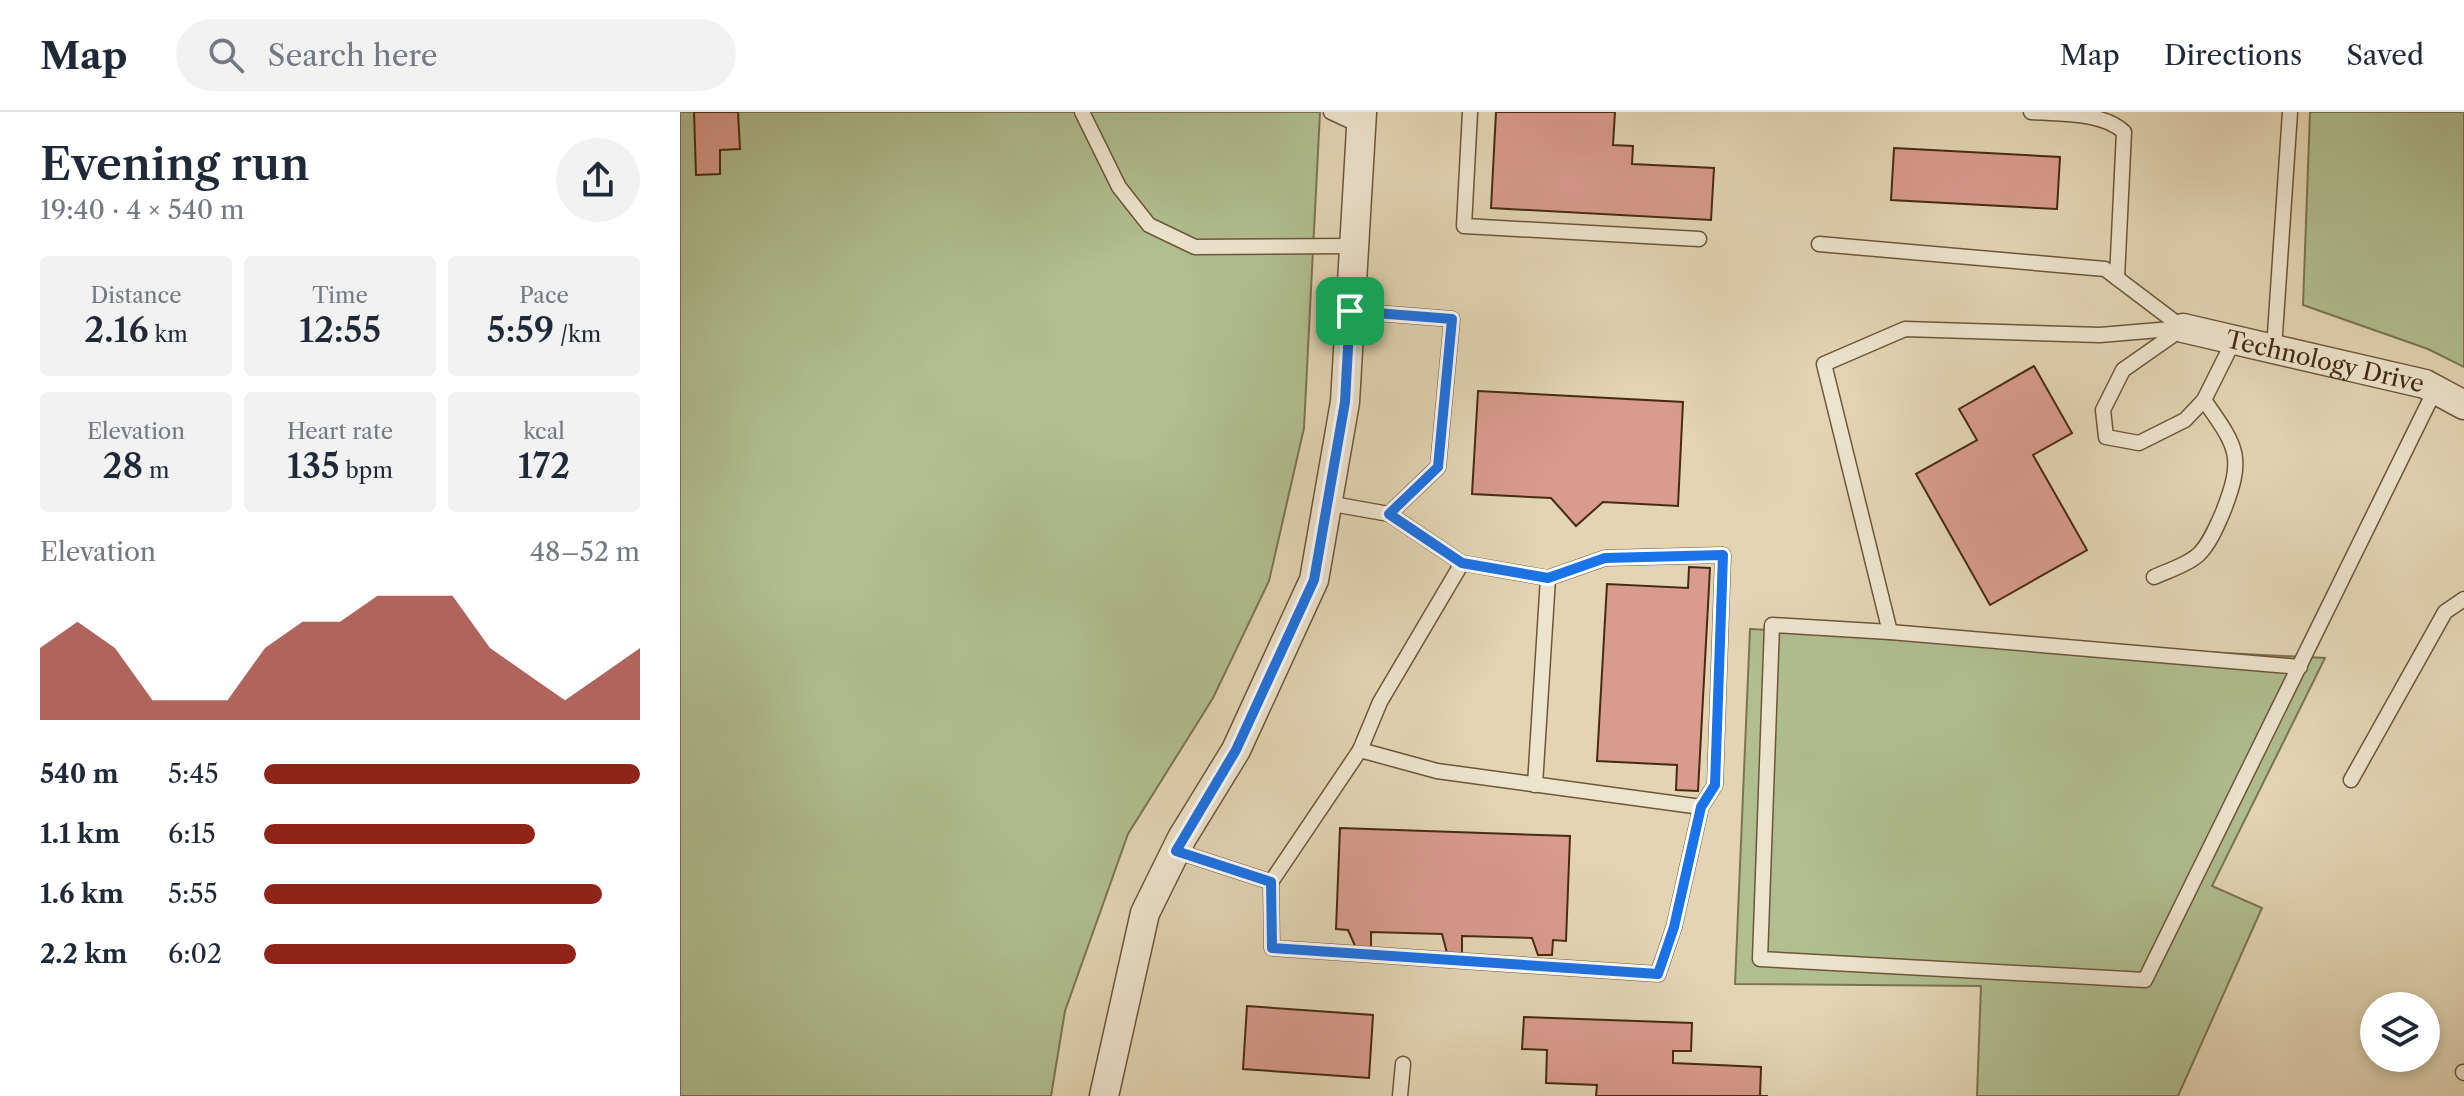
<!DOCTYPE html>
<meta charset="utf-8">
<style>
:root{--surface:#fff;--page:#f2f2f3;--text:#1f2937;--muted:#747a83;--line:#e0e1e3;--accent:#8f2418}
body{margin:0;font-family:"Libre Caslon Text",serif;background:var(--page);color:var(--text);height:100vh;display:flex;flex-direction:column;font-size:30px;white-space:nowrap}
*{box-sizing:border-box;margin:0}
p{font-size:26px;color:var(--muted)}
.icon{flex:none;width:44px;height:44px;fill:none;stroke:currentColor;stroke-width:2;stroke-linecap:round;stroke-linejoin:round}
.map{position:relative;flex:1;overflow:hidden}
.side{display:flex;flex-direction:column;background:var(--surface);width:680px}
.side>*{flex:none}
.controls{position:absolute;left:1680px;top:880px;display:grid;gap:16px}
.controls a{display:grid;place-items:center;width:80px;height:80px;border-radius:50%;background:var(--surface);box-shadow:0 4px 12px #0003;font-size:40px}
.pin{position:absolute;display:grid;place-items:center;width:68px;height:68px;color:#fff;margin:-34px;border-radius:16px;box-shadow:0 4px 12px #0006}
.round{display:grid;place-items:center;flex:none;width:84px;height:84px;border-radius:42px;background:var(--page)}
.headline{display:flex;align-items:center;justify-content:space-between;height:136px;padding:0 40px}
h1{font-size:44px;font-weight:600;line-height:60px}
.metrics{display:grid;grid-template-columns:repeat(3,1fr);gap:12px;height:136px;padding:8px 40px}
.metrics div{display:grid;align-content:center;border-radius:8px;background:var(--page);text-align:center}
.metrics b{font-size:34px;font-weight:600}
.metrics small{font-size:22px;font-weight:400}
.metrics p{font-size:22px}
.chart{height:224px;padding:16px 40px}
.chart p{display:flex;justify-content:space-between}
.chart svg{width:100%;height:144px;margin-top:8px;fill:var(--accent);opacity:.7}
ul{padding:0 40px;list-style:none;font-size:26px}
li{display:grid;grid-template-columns:128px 96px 1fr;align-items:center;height:60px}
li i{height:20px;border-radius:10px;background:var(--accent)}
header{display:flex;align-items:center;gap:48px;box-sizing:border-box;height:112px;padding:0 40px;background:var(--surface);border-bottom:2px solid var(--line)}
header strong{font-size:38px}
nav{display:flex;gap:44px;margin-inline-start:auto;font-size:28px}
.search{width:560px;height:72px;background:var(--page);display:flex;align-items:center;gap:20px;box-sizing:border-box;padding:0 28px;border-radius:44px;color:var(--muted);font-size:30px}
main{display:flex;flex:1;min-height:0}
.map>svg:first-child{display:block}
</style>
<header>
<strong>Map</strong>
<div class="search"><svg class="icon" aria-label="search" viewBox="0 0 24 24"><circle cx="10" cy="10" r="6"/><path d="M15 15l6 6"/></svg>Search here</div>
<nav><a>Map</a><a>Directions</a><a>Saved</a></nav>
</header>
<main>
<section class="side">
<div class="headline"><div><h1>Evening run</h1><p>19:40 · 4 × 540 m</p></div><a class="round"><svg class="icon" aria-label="share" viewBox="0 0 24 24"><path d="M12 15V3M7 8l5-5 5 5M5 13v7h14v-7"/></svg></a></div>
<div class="metrics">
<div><p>Distance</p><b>2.16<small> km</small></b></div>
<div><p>Time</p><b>12:55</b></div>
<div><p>Pace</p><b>5:59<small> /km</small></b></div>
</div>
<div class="metrics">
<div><p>Elevation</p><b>28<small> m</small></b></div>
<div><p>Heart rate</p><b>135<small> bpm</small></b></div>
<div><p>kcal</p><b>172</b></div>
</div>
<div class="chart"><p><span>Elevation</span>48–52 m</p>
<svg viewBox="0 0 160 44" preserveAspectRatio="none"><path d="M0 44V22L10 14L20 22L30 38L40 38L50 38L60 22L70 14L80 14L90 6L100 6L110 6L120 22L130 30L140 38L150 30L160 22V44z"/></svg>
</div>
<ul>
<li><b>540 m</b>5:45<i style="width:100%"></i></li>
<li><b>1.1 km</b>6:15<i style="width:72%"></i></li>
<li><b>1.6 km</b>5:55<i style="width:90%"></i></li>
<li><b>2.2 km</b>6:02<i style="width:83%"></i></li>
</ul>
</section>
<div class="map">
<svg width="1784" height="984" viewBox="0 0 1784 984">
<rect width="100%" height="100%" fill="#e3d5b4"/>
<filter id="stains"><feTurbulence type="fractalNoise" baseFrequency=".0025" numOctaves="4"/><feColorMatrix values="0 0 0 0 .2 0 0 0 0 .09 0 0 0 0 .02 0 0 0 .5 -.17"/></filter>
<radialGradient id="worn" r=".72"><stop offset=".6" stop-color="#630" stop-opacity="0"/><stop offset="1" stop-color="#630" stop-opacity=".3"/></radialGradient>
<g fill="#b0be90" stroke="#7b7450" stroke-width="2">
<polygon points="0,0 640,0 624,316 589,469 533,586 448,722 385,899 371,984 0,984"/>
<polygon points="1630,0 1784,0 1784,255 1748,237 1623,193"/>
<polygon points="1070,517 1645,546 1532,774 1582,796 1498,984 1297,984 1301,874 1055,872"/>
</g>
<g fill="#d89b8d" stroke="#462b10" stroke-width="2">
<polygon points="14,0 58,0 60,37 40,38 40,62 16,63"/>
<polygon points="816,0 935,0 933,33 953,34 952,52 1034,56 1031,108 811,96"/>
<polygon points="1214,36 1380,45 1377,97 1211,88"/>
<polygon points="1354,254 1392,321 1353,343 1407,438 1310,493 1236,362 1297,328 1279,297"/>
<polygon points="798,279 1003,290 998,394 923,390 896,414 871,386 792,382"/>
<polygon points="1009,455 1030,456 1018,679 996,678 997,653 917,649 927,472 1008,476"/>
<polygon points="660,716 890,724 886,829 873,828 872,843 858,843 852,826 782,824 782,841 767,841 762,822 691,820 691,836 676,836 668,818 656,817"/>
<polygon points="567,894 693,903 689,966 563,957"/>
<polygon points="844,905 1012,911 1011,939 993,939 993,951 1081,955 1080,984 1088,984 916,984 917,973 866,971 867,938 842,937"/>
</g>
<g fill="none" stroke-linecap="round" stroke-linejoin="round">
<defs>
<g id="service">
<polyline points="402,0 439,75 469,113 515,135 674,134"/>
<polyline points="651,0 681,14"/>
<polyline points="790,0 784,114 1019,127"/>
<path d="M1351,0C1381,2 1423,0 1444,20L1437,166"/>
<polyline points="1139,132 1425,157 1503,216"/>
<polyline points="1503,216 1443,258 1423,298 1426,325 1459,331 1505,308 1524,288 1554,228"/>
<polyline points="1594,237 1610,0"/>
<polyline points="647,391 709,402 758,355 772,207 670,199"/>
<path d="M1474,465C1487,459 1507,453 1518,443C1529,433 1537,414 1543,400C1565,344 1557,335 1524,288"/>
<polyline points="1210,520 1144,252 1225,217 1420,223 1503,216"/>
<polyline points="1620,555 1210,520 1092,513 1080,847 1465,868 1755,278"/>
<polyline points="680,638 757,659 1021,695"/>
<polyline points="1671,668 1765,500 1784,487"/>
<polyline points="855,673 868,466"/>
<polyline points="496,739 591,770 680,638 700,590 782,451 709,402"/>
<polyline points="591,770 592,836 978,862 994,815 1021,695 1035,673 1043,443 925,446 868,466 782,451"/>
<polyline points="1783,960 1784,961"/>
<polyline points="720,984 723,952"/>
</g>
<g id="minor">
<path id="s1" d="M1503,216L1745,272L1784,293"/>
<polyline points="424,984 465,801 502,726 556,638 634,468 665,290 682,0"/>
</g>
</defs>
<use href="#service" stroke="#6d5639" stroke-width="17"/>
<use href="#minor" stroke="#6d5639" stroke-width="31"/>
<use href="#service" stroke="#ede4ce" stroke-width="14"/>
<use href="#minor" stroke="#ede4ce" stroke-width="28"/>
</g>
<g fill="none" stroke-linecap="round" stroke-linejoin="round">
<defs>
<polygon id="route" points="670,199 772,207 758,355 709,402 782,451 868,466 925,446 1043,443 1035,673 1021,695 994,815 978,862 592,836 591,770 496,739 556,638 634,468 665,290"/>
</defs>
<use href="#route" stroke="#fff" stroke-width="16"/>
<use href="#route" stroke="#1a73e8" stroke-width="10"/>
</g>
<g text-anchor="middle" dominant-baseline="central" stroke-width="8" stroke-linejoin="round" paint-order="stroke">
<g font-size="24" fill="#462b10" stroke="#ede4ce">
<text stroke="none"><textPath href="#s1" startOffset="146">Technology Drive</textPath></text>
</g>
</g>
<rect width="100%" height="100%" filter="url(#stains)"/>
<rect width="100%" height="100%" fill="url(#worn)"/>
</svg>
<div class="controls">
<a><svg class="icon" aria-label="layers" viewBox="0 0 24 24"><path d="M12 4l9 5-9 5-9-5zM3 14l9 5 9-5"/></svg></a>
</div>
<div class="pin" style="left:670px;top:199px;background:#1e9e55"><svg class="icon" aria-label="arrive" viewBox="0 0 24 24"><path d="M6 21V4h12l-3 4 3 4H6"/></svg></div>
</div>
</main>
